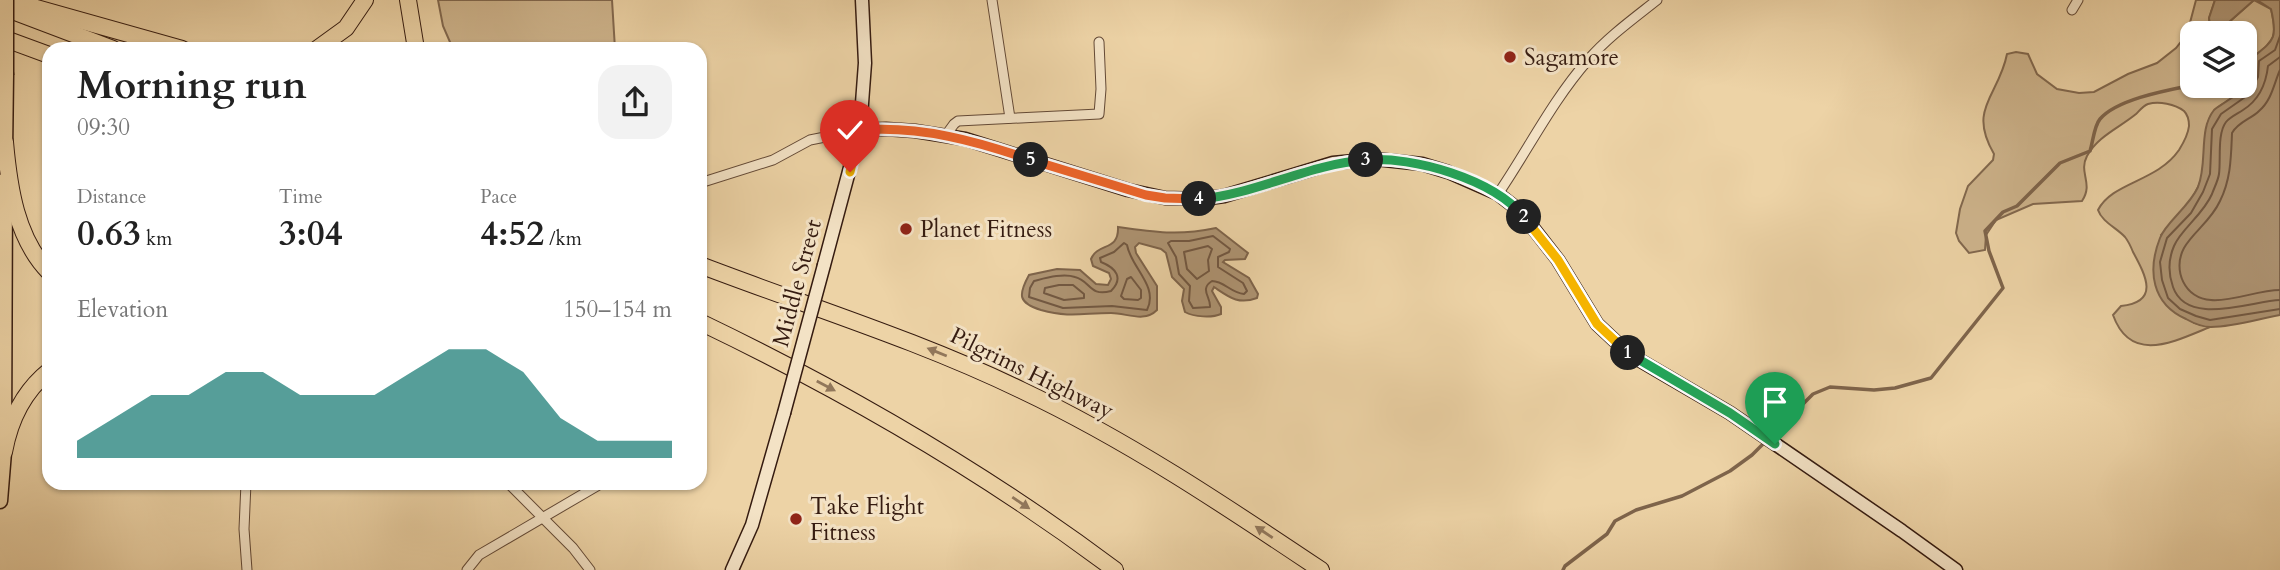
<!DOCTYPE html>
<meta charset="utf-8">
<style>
:root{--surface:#fff;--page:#f2f2f2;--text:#222;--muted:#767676;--accent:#0f766e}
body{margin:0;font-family:Cardo,serif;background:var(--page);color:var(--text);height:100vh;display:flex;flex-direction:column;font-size:26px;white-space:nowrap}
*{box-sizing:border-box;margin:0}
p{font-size:23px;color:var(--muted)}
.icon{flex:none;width:38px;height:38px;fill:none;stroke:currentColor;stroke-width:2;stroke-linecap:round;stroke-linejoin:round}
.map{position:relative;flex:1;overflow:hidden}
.details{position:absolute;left:42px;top:42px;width:665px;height:448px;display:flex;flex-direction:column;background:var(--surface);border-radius:21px;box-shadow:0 2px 5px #0004}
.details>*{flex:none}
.controls{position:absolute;left:2180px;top:21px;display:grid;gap:14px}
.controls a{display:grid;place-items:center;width:77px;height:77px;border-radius:14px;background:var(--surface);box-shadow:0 2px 5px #0004;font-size:35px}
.pin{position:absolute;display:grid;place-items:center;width:60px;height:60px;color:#fff;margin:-72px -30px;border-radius:50% 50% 50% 0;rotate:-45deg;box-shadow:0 0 7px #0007}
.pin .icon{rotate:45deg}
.km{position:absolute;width:35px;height:35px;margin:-18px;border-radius:50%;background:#222;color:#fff;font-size:19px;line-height:35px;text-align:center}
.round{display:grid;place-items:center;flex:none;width:74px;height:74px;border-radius:21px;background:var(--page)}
.headline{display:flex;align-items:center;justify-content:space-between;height:119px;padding:0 35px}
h1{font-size:38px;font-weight:700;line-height:52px}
.metrics{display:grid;grid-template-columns:repeat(3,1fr);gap:10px;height:119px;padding:7px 35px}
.metrics div{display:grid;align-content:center}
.metrics b{font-size:35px;font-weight:700}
.metrics small{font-size:19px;font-weight:400}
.metrics p{font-size:19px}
.chart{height:196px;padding:14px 35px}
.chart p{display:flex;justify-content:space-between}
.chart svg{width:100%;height:126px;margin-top:7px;fill:var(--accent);opacity:.7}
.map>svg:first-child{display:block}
</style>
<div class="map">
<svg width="2280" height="570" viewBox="0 0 2280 570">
<rect width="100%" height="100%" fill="#edd3a6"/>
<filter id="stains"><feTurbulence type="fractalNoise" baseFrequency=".00286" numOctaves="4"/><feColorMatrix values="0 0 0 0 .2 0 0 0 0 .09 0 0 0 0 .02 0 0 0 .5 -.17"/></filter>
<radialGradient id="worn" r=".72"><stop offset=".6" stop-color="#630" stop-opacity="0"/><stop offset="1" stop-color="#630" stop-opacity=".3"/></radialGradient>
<g fill="#ceb48c" stroke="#82684e" stroke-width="2">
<polygon points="438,0 612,0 615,49 453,49 443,26"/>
<path d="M2196,0H2215L2209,18L2211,33H2193V86H2245V33H2222L2228,23L2254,0L2271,9C2278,39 2274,40 2252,58C2251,81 2246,89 2227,101C2223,104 2217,107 2214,111C2200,129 2208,152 2203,173C2197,198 2178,217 2161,235L2194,323L2210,327C2175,341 2131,365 2113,315L2121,306C2160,302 2146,276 2133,252C2131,247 2129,242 2125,237C2117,228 2102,222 2098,210C2112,182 2157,182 2179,150C2184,142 2188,135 2189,126C2189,120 2188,115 2184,111C2175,104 2159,101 2148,104C2143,106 2140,110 2136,114C2119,128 2098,136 2087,156C2078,173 2094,183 2082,201L2033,204L1996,220L1986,235L1985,250L1969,253L1959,241L1956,233L1960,209L1968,186L1993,160L1994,154C1967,108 1999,96 2007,54L2016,52L2028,54L2037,74L2057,89L2079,93L2094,92L2128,74L2157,63L2176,48L2187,34Z"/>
</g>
<g fill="#ae9473" stroke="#7e644b" stroke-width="2">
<polygon points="2215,0 2254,0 2228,23 2222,33 2211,33 2209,18"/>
<path d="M2257,0H2280V315C2258,319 2234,327 2211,327C2203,327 2193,323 2186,319C2152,304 2147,271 2160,238C2166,222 2189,207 2198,187C2208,162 2198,130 2214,110C2217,107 2223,104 2227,101C2247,89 2251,81 2252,58C2274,40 2278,39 2271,9Z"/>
<path d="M1118,227C1156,232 1177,236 1216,228L1248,253L1245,259L1225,260L1223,262L1249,278L1258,294L1257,298C1238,305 1229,297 1214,287L1212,291L1221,307V314C1212,318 1194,317 1185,312L1182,301L1184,289L1172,277L1166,253L1161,249L1139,243L1135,247L1136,253L1157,286V310C1144,323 1127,313 1111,313C1083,313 1070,318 1041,310C1018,303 1018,295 1029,275L1057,269L1080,270L1096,284L1108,285L1111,279L1109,273L1093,266L1091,259C1098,242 1119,252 1118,227Z"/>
</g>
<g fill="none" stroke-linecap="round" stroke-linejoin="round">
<g stroke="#725842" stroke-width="2">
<polyline points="2280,36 2275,50 2259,61 2258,77 2248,95 2221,114 2212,129 2210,174 2203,192 2191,213 2167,238 2160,262 2162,280 2168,298 2180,309 2196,316 2210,320 2280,309"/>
<path d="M2280,57L2268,66C2266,84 2259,100 2243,110C2237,114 2230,117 2226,122C2217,134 2221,159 2219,174C2218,181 2214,188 2212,194C2203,215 2181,229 2174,246C2168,260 2168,273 2173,287C2187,327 2251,301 2280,300"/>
<path d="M2280,70C2274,83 2272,100 2259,111C2251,119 2238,122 2232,133C2231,157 2231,179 2220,201C2211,221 2193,232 2184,248C2172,270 2185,299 2211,300C2232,302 2258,290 2280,290"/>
<path d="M1213,236L1230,249L1229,252L1218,257V267L1243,283L1247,291L1244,294C1231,293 1224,281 1212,281C1199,289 1211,297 1210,307L1193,308L1189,301L1190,286L1179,274L1176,257L1168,243L1171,241H1189Z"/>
<path d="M1124,243L1127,245C1131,268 1159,286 1147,310L1112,306L1063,308L1029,297L1030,288L1034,281C1046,278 1063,273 1075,277C1091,281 1089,297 1111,291C1124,278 1116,268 1101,262L1100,258L1114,252Z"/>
<polygon points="1208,246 1212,249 1208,260 1209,271 1197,279 1187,269 1184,252"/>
<polygon points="1131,277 1141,290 1141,298 1138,300 1124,299 1121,296 1127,279"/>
<polygon points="1059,285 1073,285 1084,294 1084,298 1064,300 1044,293 1045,288"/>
</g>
<path stroke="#7e644b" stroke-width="3.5" d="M1563,570L1565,566L1607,534L1615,521L1636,510L1682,496L1730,471L1752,455L1813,394L1830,387L1874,390L1895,388L1931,378L2003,288L1989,251L1985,231L2003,212L2017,206L2060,163L2090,151C2093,142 2094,126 2100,119C2117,99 2168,90 2193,85"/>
<defs>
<g id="street">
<polyline points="992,0 1010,118"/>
<polyline points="2072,10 2078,0"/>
<polyline points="946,135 954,124 958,121 1099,114 1101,89 1099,42"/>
<polyline points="700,183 773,160 810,140 860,130"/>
<path d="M1498,194C1528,150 1552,101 1588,60C1608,37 1633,19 1657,0"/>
<polyline points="246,483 244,529 247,570"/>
<polyline points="508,483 573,548 590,570"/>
<polyline points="467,570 479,555 602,483"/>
</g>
<g id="secondary">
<polyline points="860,130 886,129 915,131 965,139 1128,190 1165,198 1202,199 1224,196 1333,163 1375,159 1422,164 1448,172 1498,194 1520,211 1558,260 1597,324 1629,354 1730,413 1902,531 1956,570"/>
<polyline points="824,265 860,130 865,63 862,0"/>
<polyline points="732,570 752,525 784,413"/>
</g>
<g id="primary">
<polyline points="5,153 6,75"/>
<polyline points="0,501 4,452 5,180"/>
</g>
<g id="highway">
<polyline points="8,0 182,49"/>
<polyline points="408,0 416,49"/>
<polyline points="10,10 113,49"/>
<polyline points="0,37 49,55"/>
<polyline points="317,49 346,28 365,0"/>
<path d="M5,142C9,187 16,238 49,272"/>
<path d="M700,265C807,306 918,340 1021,390C1127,440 1224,505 1321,570"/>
<path d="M700,322C846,392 986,473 1115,570"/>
<path d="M4,452C10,419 23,392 49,371"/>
</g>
</defs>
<use href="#street" stroke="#634936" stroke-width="11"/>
<use href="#secondary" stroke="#351b10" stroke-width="15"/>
<use href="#primary" stroke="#351b10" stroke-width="17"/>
<use href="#highway" stroke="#351b10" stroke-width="18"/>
<use href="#street" stroke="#f3e2c5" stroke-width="9"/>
<use href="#secondary" stroke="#f3e2c5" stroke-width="12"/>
<use href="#primary" stroke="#edd3a6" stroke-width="14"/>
<use href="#highway" stroke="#edd3a6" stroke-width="16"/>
<defs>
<polyline id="secondary-bridge" points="784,413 824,265"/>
<polyline id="primary-bridge" points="6,75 6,0"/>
</defs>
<use href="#secondary-bridge" stroke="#351b10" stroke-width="15" stroke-linecap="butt"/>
<use href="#primary-bridge" stroke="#351b10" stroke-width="17" stroke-linecap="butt"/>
<use href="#secondary-bridge" stroke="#f3e2c5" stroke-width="12"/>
<use href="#primary-bridge" stroke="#edd3a6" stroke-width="14"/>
</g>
<defs><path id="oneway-solid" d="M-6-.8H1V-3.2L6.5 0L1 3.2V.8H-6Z" transform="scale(1.75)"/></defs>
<g fill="#91775b">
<use href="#oneway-solid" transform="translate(937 352) rotate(-158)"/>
<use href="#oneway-solid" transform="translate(826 386) rotate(28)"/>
<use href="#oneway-solid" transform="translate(1021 503) rotate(34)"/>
<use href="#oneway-solid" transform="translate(1264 532) rotate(-146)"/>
</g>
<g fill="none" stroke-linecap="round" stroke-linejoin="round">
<defs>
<polyline id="split-1" points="1628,353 1730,413 1775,444"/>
<polyline id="split-2" points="1524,217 1558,260 1597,324 1628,353"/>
<path id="split-3" d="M1366,160C1413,156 1493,179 1524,217"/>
<path id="split-4" d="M1199,199C1257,194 1308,164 1366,160"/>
<polyline id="split-5" points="1031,160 1146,195 1165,198 1199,199"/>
<path id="split-6" d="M863,130C922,126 976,141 1031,160"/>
<polyline id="split-7" points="850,172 860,130 863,130"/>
</defs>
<use href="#split-1" stroke="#fff" stroke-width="14"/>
<use href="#split-2" stroke="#fff" stroke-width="14"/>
<use href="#split-3" stroke="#fff" stroke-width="14"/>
<use href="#split-4" stroke="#fff" stroke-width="14"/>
<use href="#split-5" stroke="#fff" stroke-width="14"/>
<use href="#split-6" stroke="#fff" stroke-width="14"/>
<use href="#split-7" stroke="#fff" stroke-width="14"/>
<use href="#split-1" stroke="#22a559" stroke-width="9"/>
<use href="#split-2" stroke="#f5b400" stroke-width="9"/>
<use href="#split-3" stroke="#22a559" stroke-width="9"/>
<use href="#split-4" stroke="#22a559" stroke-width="9"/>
<use href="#split-5" stroke="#f0652b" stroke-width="9"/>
<use href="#split-6" stroke="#f0652b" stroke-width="9"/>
<use href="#split-7" stroke="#f5b400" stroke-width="9"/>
</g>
<g fill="#8f2418" stroke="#f3e2c5" stroke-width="2.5">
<circle cx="1510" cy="57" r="7"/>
<circle cx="906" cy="229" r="7"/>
<circle cx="796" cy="519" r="7"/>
</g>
<g text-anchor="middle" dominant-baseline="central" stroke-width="6" stroke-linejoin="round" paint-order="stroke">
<g font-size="23" fill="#351b10" stroke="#f3e2c5" text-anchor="start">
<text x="1524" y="57">Sagamore</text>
<text x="920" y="229">Planet Fitness</text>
<text x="810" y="506">Take Flight<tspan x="810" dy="26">Fitness</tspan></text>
</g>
<g font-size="23" fill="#351b10" stroke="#f3e2c5">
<text transform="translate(797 283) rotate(-75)">Middle Street</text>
<text transform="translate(1032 373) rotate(26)">Pilgrims Highway</text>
</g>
</g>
<rect width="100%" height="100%" filter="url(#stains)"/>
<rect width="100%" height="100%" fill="url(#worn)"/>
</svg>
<div class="controls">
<a><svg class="icon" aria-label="layers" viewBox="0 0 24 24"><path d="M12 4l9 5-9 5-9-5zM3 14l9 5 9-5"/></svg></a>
</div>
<div class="pin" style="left:1775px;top:444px;background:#1e9e55"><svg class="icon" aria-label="arrive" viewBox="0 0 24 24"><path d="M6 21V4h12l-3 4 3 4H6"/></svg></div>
<div class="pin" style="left:850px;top:172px;background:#d93025"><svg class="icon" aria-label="check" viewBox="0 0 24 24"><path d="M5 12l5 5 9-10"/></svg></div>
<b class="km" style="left:1628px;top:353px">1</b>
<b class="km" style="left:1524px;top:217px">2</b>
<b class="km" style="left:1366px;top:160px">3</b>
<b class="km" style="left:1199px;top:199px">4</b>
<b class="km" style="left:1031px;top:160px">5</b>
<section class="details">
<div class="headline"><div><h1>Morning run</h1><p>09:30</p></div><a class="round"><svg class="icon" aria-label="share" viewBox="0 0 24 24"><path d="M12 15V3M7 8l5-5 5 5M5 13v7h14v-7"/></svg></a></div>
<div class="metrics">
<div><p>Distance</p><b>0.63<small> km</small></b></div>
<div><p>Time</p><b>3:04</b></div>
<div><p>Pace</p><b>4:52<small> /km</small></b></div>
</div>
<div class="chart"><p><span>Elevation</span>150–154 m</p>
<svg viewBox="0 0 160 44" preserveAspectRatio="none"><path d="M0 44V38L10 30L20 22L30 22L40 14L50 14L60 22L70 22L80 22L90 14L100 6L110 6L120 14L130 30L140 38L150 38L160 38V44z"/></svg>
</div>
</section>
</div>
